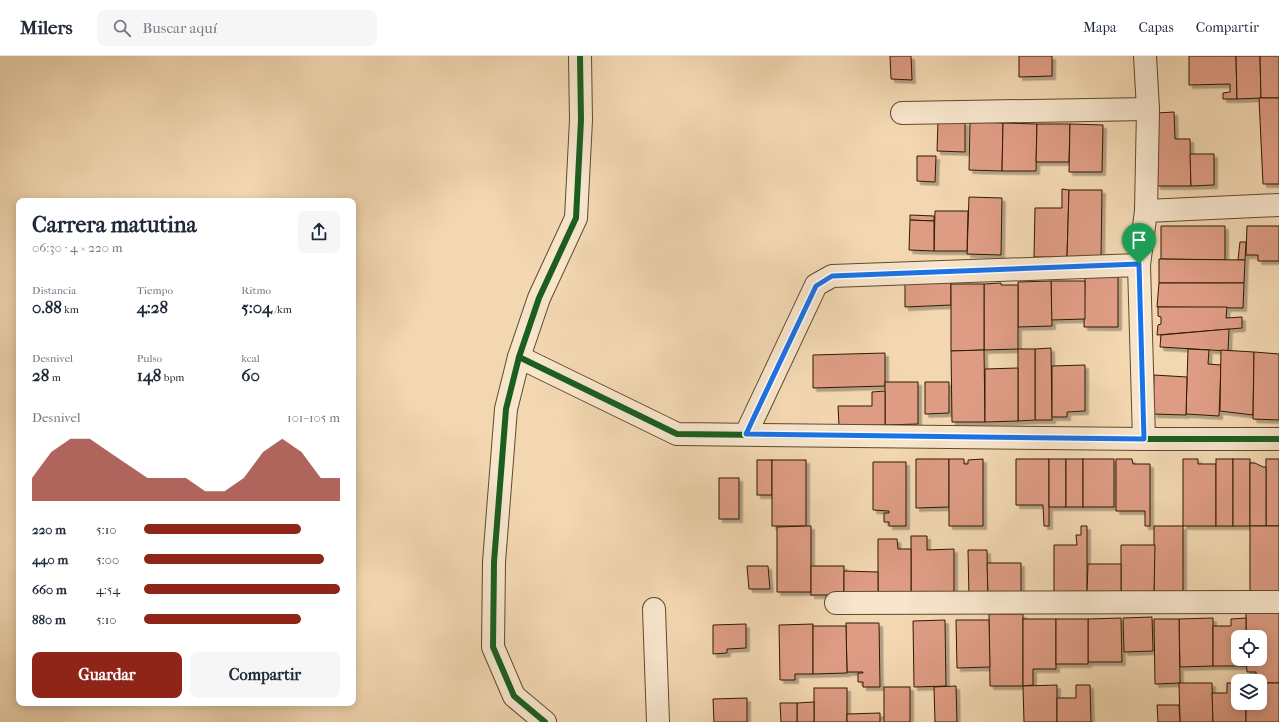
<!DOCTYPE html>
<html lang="es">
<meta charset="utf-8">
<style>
:root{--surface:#fff;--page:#f6f6f7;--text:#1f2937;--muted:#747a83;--line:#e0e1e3;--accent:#8f2418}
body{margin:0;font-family:"IM FELL French Canon",serif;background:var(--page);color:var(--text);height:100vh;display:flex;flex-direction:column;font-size:15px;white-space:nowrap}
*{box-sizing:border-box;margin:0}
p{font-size:13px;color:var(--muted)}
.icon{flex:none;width:22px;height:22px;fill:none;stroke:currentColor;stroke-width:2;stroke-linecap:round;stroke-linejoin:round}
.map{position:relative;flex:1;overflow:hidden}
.drawer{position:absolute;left:16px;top:142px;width:340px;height:508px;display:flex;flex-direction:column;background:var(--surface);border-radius:8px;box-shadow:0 2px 10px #0003}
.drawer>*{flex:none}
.buttons{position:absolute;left:1231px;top:574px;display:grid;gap:8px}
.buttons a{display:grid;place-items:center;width:36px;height:36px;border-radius:8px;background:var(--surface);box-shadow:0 2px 10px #0003;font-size:20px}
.pin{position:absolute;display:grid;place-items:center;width:34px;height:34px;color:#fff;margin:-41px -17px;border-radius:50% 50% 50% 0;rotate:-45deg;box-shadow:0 0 4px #0007}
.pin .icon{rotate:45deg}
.round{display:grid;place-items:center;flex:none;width:42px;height:42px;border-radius:8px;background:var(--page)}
.summary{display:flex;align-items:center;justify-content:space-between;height:68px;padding:0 16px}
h1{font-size:22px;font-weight:700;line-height:30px}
.figures{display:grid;grid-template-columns:repeat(3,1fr);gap:6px;height:68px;padding:4px 16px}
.figures div{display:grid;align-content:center}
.figures b{font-size:17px;font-weight:700}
.figures small{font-size:11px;font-weight:400}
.figures p{font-size:11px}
.chart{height:112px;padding:8px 16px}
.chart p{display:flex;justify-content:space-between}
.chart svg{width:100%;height:72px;margin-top:4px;fill:var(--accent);opacity:.7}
.action{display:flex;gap:8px;margin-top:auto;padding:8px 16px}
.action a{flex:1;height:46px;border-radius:8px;background:var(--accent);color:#fff;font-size:16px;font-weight:700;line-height:46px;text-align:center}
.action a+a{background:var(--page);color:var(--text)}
ul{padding:0 16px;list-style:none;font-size:13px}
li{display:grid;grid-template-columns:64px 48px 1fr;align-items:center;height:30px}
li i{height:10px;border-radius:5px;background:var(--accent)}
header{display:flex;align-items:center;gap:24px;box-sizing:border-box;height:56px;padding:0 20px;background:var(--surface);border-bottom:1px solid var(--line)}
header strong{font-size:19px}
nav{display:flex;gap:22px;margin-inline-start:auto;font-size:14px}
.search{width:280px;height:36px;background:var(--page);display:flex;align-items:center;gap:10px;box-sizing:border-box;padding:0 14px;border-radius:8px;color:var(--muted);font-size:15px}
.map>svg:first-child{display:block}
</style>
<header>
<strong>Milers</strong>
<div class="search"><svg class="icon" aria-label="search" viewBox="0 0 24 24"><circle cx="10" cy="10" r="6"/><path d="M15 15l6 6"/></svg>Buscar aquí</div>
<nav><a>Mapa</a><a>Capas</a><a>Compartir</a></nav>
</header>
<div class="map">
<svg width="1279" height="666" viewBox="0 0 1279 666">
<defs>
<filter id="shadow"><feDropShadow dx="3.5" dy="3.5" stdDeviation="0" flood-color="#0004"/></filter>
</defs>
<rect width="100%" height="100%" fill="#f2d7b1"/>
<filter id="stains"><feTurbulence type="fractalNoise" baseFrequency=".005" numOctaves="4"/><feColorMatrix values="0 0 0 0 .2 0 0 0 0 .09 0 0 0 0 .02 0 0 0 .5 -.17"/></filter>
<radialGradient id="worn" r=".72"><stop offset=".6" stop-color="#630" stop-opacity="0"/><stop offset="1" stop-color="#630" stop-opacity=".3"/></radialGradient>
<g fill="#de9c84" stroke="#2f1a00" filter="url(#shadow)">
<polygon points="890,0 911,0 912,24 891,23"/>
<polygon points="1019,0 1052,0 1052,20 1019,21"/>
<polygon points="1189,0 1236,0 1237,43 1223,43 1223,37 1230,36 1230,28 1189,29"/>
<polygon points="1236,0 1260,0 1261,42 1237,43"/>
<polygon points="1260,0 1279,0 1279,42 1261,42"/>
<polygon points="1259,42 1279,42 1279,128 1263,128"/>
<polygon points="1174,56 1175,83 1190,83 1191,130 1157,130 1156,57"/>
<polygon points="938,66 965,66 965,96 937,95"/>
<polygon points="970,66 1003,67 1002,115 969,114"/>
<polygon points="1003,67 1037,68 1036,115 1002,115"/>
<polygon points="1037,68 1070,68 1069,106 1036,106"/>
<polygon points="1070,68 1103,69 1102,116 1069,116"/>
<polygon points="1190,98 1214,98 1214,129 1191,130"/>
<polygon points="917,100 936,100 935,126 917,125"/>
<polygon points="1062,133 1069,134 1067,201 1034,201 1035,152 1062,152"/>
<polygon points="1069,134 1102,134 1101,202 1067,201"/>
<polygon points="969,141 1002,142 1001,199 967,198"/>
<polygon points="935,155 968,155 967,195 934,195"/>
<polygon points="910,159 934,160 934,165 910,164"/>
<polygon points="910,164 934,165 934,195 909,194"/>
<polygon points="1161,170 1225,170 1225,204 1161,203"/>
<polygon points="1247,170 1279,170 1279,205 1258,205 1258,199 1246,199"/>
<polygon points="1240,186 1246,186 1245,204 1238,204"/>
<polygon points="1159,203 1245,204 1244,227 1159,227"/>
<polygon points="1118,219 1118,271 1084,271 1085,220"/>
<polygon points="951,223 951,249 905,251 905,225"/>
<polygon points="1051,225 1085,225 1085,263 1051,264"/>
<polygon points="1051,225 1052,270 1018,271 1018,226"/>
<polygon points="1001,227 1001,229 1018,229 1018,293 984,294 984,228"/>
<polygon points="1159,227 1244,227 1243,252 1157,251"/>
<polygon points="951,228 984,228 984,294 951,295"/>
<polygon points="1158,251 1227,251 1226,262 1242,261 1242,272 1157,279 1158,269 1161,268 1161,261 1158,260"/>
<polygon points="1229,273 1228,295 1160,291 1161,279"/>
<polygon points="1051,292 1052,364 1035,364 1035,293"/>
<polygon points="1018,293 1035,293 1035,364 1018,365"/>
<polygon points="1188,293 1209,294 1208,308 1221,309 1219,360 1186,358"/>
<polygon points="984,294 985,366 952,366 951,295"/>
<polygon points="1221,294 1254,296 1253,359 1220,355"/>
<polygon points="1254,296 1279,298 1279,364 1253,363"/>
<polygon points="885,297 885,330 813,332 813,299"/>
<polygon points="1085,309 1085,355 1067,356 1067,361 1052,361 1052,310"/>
<polygon points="1018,312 1018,365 985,366 985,313"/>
<polygon points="1154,319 1187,321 1186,359 1153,358"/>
<polygon points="885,326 918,326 918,368 885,369"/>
<polygon points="925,326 949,326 949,357 925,358"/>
<polygon points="885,335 885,369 839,370 838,350 872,350 872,336"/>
<polygon points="916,403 949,403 949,451 916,452"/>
<polygon points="949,403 964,403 964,408 968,408 968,404 983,403 983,470 949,470"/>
<polygon points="1016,403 1049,403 1049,470 1044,470 1043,449 1016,449"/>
<rect x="1049" y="403" width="17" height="48"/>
<rect x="1066" y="403" width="17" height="48"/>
<rect x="1083" y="403" width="31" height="48"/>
<polygon points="1116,403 1132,403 1133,408 1150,408 1150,470 1145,470 1145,455 1116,455"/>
<polygon points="1183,403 1198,403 1198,408 1216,408 1216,470 1183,470"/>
<rect x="1216" y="403" width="17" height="67"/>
<rect x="1233" y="403" width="17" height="67"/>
<rect x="1266" y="403" width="13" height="67"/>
<rect x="757" y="404" width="15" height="35"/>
<rect x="772" y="404" width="34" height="66"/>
<polygon points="873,406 906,406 906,470 889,470 889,466 884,466 884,457 889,457 889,455 873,454"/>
<polygon points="1250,407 1255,407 1263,411 1266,411 1266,470 1250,470"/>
<rect x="719" y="422" width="20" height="41"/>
<polygon points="806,470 811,470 811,536 777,536 777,471"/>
<polygon points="1081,470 1087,470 1087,537 1054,537 1054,489 1077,489 1076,479 1081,479"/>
<rect x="1154" y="470" width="29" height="67"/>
<rect x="1250" y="470" width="29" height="69"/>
<polygon points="911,480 927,480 927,494 954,493 954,537 911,537"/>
<polygon points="878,483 897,483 898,493 911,493 911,537 878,537"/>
<polygon points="1121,489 1155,489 1154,537 1121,537"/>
<polygon points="968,494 987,494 988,542 969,542"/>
<polygon points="987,507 1021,507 1021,537 988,537"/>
<polygon points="1088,508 1121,508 1121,537 1087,537"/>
<polygon points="747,510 768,510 770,533 749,533"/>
<rect x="811" y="510" width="33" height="29"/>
<polygon points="844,515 878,516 878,539 844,539"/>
<polygon points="1279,555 1279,627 1260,627 1260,625 1256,625 1256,616 1247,616 1246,603 1260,603 1260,581 1246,581 1246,556"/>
<polygon points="989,558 1023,558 1023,630 990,630"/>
<polygon points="1152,561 1153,595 1124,596 1123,562"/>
<polygon points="1121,562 1122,606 1088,606 1088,563"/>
<polygon points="1213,562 1213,610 1180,611 1179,563"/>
<polygon points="1246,562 1246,581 1238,581 1238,603 1246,603 1247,610 1213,610 1213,570 1231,570 1231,563"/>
<polygon points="1023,563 1056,563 1056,613 1033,613 1033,629 1023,630"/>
<rect x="1056" y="563" width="32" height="45"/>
<polygon points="1154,563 1179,563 1180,627 1155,628"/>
<polygon points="945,564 946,630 914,631 913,565"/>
<polygon points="956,564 989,564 990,611 957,612"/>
<polygon points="846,567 879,567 880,631 863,631 863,626 858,626 858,617 863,617 863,616 847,616"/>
<polygon points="746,568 746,592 727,593 727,597 713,598 713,569"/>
<polygon points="813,568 813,618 795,618 795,624 780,624 779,569"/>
<polygon points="813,570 846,570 847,617 813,618"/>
<polygon points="1179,627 1212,627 1213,666 1180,666"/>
<polygon points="1227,627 1238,627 1238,647 1246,647 1246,666 1213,666 1212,637 1227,637"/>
<polygon points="1260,627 1279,627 1279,666 1246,666 1246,647 1260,647"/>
<polygon points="1057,629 1057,666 1024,666 1023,630"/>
<polygon points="1076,629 1090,629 1091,666 1057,666 1057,642 1076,642"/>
<polygon points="956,630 957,666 935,666 934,631"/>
<rect x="884" y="631" width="26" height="35"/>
<rect x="814" y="632" width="33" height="34"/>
<polygon points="747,642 747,666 714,666 713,643"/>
<polygon points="814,646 814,666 797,666 797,647"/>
<polygon points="780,647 797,647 797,666 781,666"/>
<polygon points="1157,649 1179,649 1180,666 1158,666"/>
<polygon points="880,657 880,666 847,666 847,658"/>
</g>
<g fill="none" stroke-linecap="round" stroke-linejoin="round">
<defs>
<g id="minor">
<polyline points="902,57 1148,53"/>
<polyline points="1146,155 1279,149"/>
<polyline points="519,301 677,378 1144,383 1279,383"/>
<polyline points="746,378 816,229 832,220 1139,209"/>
<polyline points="1144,383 1139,209 1146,155 1148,53 1145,0"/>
<polyline points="836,547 1279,546"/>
<polyline points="654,553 658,666"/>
<polyline points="545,666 514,640 493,591 494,506 506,353 519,301 539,242 576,162 581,64 580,0"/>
</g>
</defs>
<use href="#minor" stroke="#60492c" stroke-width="24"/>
<use href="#minor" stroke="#f7e5cc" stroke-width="22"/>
<defs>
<g id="cycleway">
<polyline points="519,301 677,378 1144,383 1279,383"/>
<polyline points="545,666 514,640 493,591 494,506 506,353 519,301 539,242 576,162 581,64 580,0"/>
</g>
</defs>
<use href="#cycleway" stroke="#f7e5cc" stroke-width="8"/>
<use href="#cycleway" stroke="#1b5e20" stroke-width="6"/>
</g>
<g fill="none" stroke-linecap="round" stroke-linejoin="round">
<defs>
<polygon id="route" points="1139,208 1144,383 746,378 816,230 832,220"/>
</defs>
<use href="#route" stroke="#fff" stroke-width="8"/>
<use href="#route" stroke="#1a73e8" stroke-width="5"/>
</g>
<rect width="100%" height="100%" filter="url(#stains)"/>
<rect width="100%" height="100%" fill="url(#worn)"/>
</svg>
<div class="buttons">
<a><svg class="icon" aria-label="locate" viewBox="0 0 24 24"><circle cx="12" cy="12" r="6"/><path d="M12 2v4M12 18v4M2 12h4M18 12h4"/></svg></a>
<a><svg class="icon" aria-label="layers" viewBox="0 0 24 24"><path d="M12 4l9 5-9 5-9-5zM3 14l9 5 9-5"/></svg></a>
</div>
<div class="pin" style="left:1139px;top:208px;background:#1e9e55"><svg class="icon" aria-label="arrive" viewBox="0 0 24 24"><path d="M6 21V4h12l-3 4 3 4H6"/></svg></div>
<section class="drawer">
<div class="summary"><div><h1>Carrera matutina</h1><p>06:30 · 4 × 220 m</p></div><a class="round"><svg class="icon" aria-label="share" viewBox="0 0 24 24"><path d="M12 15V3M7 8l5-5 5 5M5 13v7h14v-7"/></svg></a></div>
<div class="figures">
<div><p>Distancia</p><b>0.88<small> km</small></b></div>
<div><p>Tiempo</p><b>4:28</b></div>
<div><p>Ritmo</p><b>5:04<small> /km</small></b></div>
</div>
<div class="figures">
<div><p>Desnivel</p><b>28<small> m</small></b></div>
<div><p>Pulso</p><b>148<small> bpm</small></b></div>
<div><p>kcal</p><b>60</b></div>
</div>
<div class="chart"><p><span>Desnivel</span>101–105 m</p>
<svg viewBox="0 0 160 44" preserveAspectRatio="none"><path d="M0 44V30L10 14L20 6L30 6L40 14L50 22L60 30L70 30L80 30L90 38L100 38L110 30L120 14L130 6L140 14L150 30L160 30V44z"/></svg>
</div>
<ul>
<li><b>220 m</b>5:10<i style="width:80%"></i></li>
<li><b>440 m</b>5:00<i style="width:92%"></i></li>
<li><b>660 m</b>4:54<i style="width:100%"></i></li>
<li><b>880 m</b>5:10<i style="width:80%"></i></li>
</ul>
<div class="action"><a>Guardar</a><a>Compartir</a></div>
</section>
</div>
